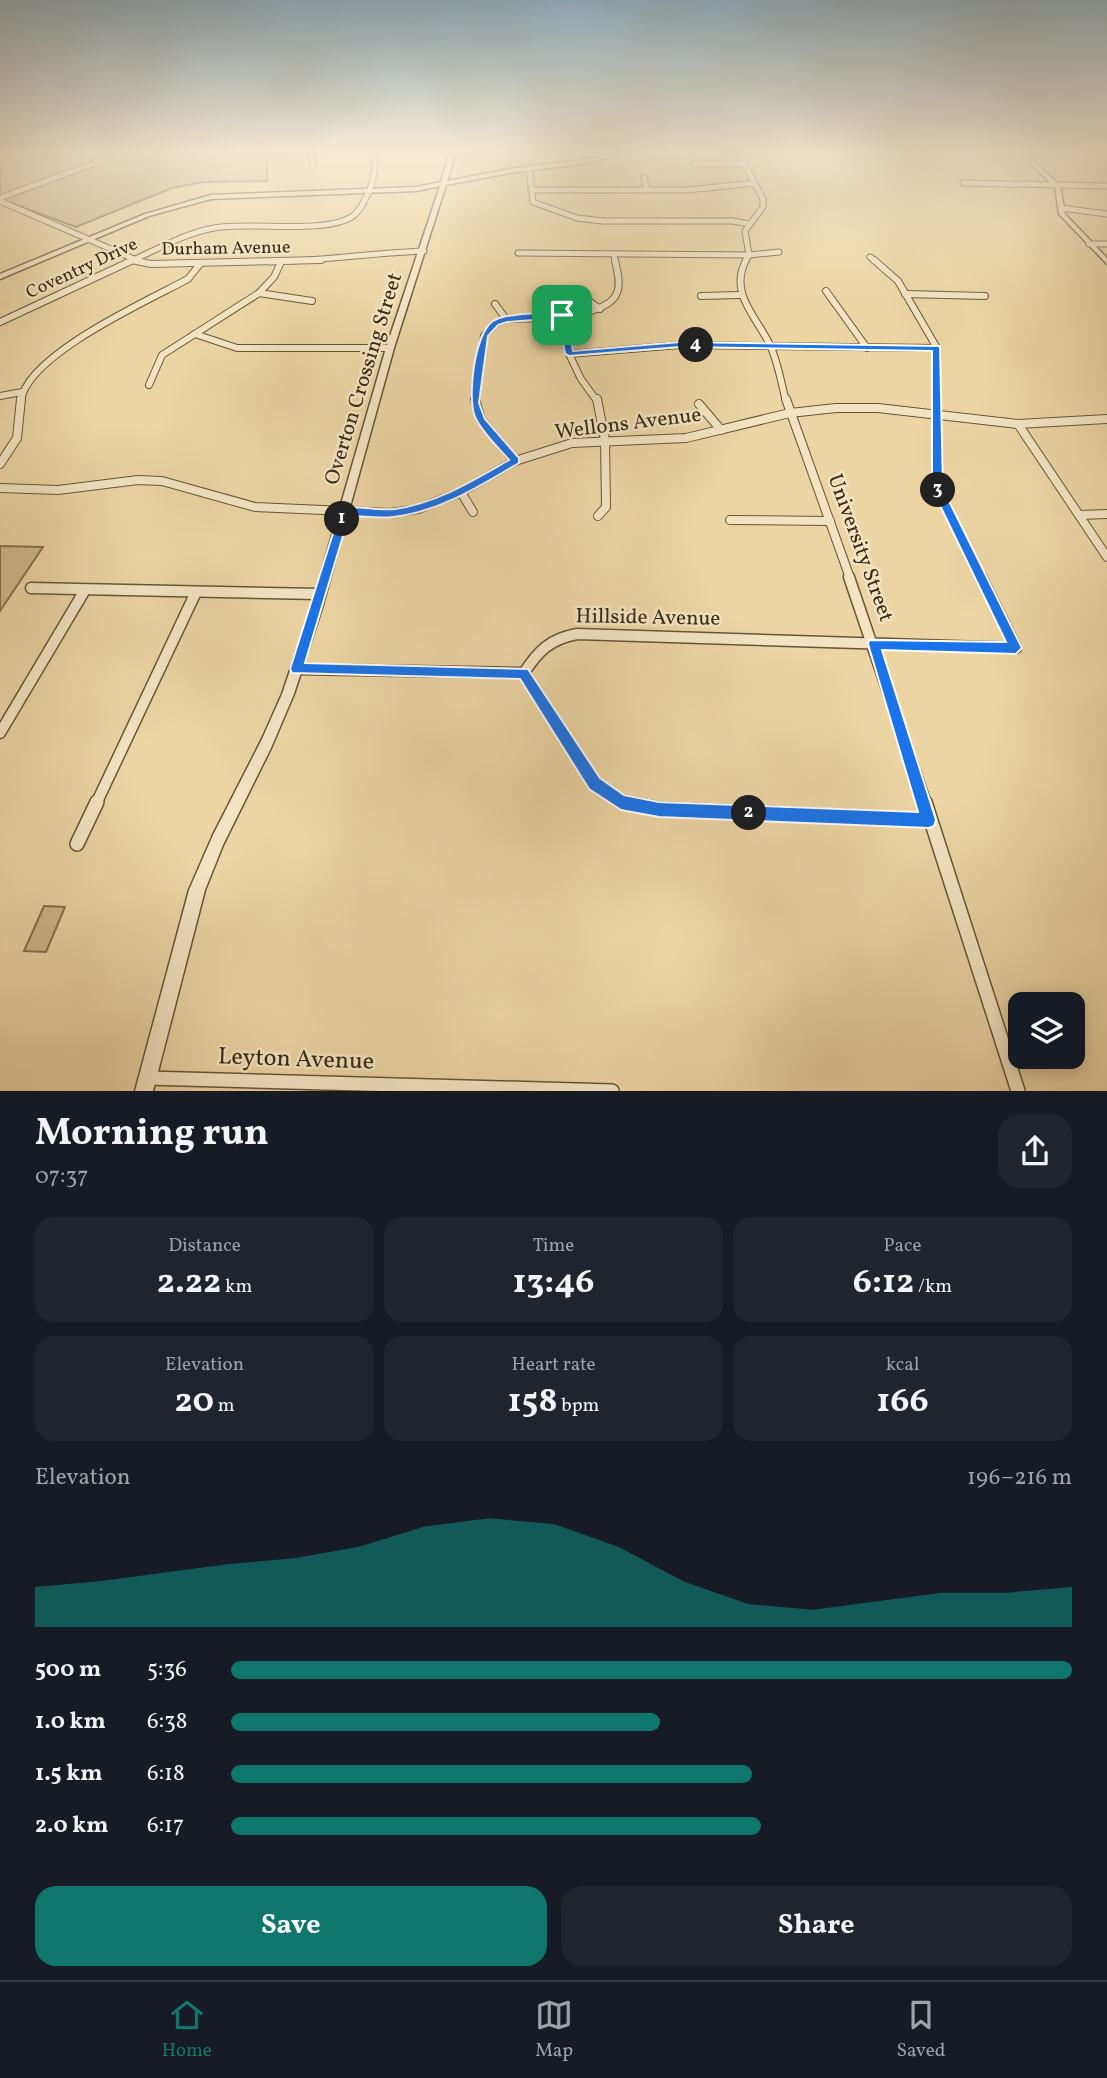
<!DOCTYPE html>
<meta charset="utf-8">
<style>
:root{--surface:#171b24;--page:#20242c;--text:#f1f3f6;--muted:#9ea1a6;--line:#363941;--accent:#0f766e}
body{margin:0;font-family:Vollkorn,serif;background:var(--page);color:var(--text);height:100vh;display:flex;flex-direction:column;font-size:26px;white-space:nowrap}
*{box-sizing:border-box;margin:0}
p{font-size:23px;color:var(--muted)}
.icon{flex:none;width:38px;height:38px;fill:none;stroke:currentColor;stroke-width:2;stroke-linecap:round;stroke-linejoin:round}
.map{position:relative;height:1091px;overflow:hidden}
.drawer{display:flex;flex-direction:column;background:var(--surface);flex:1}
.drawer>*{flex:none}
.buttons{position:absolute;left:1008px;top:992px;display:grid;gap:14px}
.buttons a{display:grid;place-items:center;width:77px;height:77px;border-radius:14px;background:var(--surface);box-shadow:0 4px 18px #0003;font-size:35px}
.pin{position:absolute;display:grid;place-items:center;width:60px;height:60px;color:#fff;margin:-30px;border-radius:14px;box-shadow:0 4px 10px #0006}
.km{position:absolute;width:35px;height:35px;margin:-18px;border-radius:50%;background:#222;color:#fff;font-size:19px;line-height:35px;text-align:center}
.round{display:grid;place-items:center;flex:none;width:74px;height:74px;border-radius:21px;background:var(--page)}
.head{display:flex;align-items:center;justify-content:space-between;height:119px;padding:0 35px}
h1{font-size:38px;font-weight:700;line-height:52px}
.metrics{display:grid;grid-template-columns:repeat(3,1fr);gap:10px;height:119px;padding:7px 35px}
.metrics div{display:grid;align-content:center;border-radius:18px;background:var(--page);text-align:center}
.metrics b{font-size:35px;font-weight:700}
.metrics small{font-size:19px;font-weight:400}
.metrics p{font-size:19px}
.chart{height:196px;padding:14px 35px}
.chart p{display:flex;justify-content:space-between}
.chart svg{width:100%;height:126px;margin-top:7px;fill:var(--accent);opacity:.7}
.primary-button{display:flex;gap:14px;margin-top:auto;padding:14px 35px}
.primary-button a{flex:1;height:80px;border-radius:21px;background:var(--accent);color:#fff;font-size:28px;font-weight:700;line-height:80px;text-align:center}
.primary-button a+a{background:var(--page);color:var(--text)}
ul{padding:0 35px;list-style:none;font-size:23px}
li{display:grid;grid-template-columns:112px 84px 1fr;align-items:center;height:52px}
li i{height:18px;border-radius:9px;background:var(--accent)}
.tab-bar{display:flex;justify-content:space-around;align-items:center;height:98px;border-top:2px solid var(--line);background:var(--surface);font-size:19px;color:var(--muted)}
.tab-bar a{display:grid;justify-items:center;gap:4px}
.tab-bar .active{color:var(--accent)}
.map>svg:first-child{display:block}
</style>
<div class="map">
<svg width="1107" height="1091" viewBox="0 0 1107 1091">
<rect width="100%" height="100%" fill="#ecd4a3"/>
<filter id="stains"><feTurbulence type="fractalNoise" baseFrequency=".00286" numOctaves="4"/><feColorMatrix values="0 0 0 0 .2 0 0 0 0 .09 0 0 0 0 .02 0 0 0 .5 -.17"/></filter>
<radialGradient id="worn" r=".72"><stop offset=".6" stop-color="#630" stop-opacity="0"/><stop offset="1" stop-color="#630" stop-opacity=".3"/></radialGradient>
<g fill="#ceb78b" stroke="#847150" stroke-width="2">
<polygon points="0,152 275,152 267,158 267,181 203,182 172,188 76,227 0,199"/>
<polygon points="0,546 43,547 0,611"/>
<polygon points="44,906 65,907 46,952 24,951"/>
</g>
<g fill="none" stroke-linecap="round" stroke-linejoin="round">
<defs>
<g id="minor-far4">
<polyline points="738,152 763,199 763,207 745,231 749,255 745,262"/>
<polyline points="694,164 744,164"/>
<polyline points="313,166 311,153 319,152"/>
<polyline points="529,168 533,202 577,218 603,221 733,221 749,224"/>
<polyline points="644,178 647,190"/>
<polyline points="963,183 1107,186"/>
<polyline points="531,190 688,190 754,183"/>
<polyline points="0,198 125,152"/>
<polyline points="0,201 141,262"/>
<polyline points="1061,208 1107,214"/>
<polyline points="1089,244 1107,244"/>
<polyline points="518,253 749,255 779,252"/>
<polyline points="614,255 615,262"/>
<polyline points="870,257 876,262"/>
<path d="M129,262C156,250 185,233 214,228C249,221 325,235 353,216C361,210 366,198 370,189C374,177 377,164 373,152"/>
<path d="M269,262C321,261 372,253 424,251"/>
</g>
<g id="minor-far3">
<polyline points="132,260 151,264 321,260"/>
<path d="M746,260C729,293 755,315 769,343C778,361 781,383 786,401"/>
<polyline points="874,260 898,281 937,348 937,401"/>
<polyline points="826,291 867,348"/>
<polyline points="259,293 312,301"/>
<polyline points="579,294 600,309"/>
<polyline points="905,294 985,296"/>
<polyline points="701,296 740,295"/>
<polyline points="495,304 506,319"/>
<polyline points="562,315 569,354 581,379 597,401"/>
<polyline points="0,322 133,260"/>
<polyline points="195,334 237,348 390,348"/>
<polyline points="569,354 680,345 937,348"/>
<polyline points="149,385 162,355 259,293 274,277 281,262"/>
<polyline points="0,396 22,392"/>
<path d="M21,401C26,355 149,300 188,279L200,264"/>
<path d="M475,401L484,336L496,323L506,319C531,318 606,320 617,293C621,283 617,270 615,260"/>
</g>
<g id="minor-far2">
<polyline points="475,399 481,420 515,461"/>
<polyline points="597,399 605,440 606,507 598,516"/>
<polyline points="786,399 850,578"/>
<polyline points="937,399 937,489 981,578"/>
<polyline points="699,404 721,430"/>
<polyline points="1018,424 1107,557"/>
<polyline points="0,464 17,438 21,399"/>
<polyline points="0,488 58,490 138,480 162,481 255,507 391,513 418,509 461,492 515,461 572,443 686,438 790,413 836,408 878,408 1018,424 1107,419"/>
<polyline points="461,492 473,512"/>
<polyline points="1080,515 1107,514"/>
<polyline points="730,520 830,521"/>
</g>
<g id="minor-far1">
<polyline points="849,577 926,804"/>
<polyline points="31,588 319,594"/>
<path d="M297,669L524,673C538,651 550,639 577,634L1016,648L981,577"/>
<polyline points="524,673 594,783 621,802 633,804"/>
<polyline points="0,733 85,590"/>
<polyline points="96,804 196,592"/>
</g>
<g id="minor">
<polyline points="623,802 659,809 928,820"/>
<polyline points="925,802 1018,1091"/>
<polyline points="77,844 97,802"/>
<polyline points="147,1078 612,1091"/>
</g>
<g id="tertiary">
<polygon points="450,152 456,152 447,181 510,169 588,159 621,152 629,152 588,163 510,173 446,185 394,348 322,608 294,694 271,748 223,845 205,890 153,1091 135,1091 189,890 213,835 262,739 282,694 311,608 386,348 440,186 416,191 211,199 149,216 0,279 0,274 145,214 211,195 416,187 441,182"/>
<polygon points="1018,152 1023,152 1060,185 1065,214 1107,258 1107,264 1059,214 1055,187"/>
</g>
</defs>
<use href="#minor-far4" stroke="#665539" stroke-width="7"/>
<use href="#minor-far3" stroke="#665539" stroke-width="8"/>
<use href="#minor-far2" stroke="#665539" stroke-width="10"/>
<use href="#minor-far1" stroke="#665539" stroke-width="13"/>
<use href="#minor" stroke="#665539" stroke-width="16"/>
<use href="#tertiary" stroke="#665539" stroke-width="3"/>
<use href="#minor-far4" stroke="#f3e3c3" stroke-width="5"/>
<use href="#minor-far3" stroke="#f3e3c3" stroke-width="6"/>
<use href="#minor-far2" stroke="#f3e3c3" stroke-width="8"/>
<use href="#minor-far1" stroke="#f3e3c3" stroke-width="10"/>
<use href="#minor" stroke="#f3e3c3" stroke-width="13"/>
<use href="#tertiary" fill="#f3e3c3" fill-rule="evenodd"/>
</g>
<linearGradient id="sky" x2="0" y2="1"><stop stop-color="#91aab9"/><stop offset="0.5" stop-color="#f6ecd6"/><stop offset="1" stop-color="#f6ecd6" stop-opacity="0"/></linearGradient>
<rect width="1107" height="304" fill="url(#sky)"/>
<path fill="#1a73e8" stroke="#fff" stroke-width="2" fill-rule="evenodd" d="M562,312L566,315L573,351L680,342L940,346L943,489L1022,648L1016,654L882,650L936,820L934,826L929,828L659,817L621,810L589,789L520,679L292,673L290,669L341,508C358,505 377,511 395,509C437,503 472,481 509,460C498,447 482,433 475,417C467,398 474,334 493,321C507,312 545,314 562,312ZM559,318L565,354L569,356L680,347L932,351V489L1006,642L869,640L868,644L918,812L659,802L624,795L600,778L528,669L305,663L349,516C363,516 379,519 393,517C439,512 480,486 519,463V458L485,419L479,403L488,336L498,325L507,322Z"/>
<g text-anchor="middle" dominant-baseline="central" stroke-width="5" stroke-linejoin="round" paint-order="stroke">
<g font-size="18" fill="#3a2b16" stroke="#f3e3c3">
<text transform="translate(226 249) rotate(-1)">Durham Avenue</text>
<text transform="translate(82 269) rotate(-25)">Coventry Drive</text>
</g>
<g font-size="21" fill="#3a2b16" stroke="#f3e3c3">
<text transform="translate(364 379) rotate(-73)">Overton Crossing Street</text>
<text transform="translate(628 424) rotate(-7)">Wellons Avenue</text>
<text transform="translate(860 548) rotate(70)">University Street</text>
<text transform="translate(648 618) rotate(1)">Hillside Avenue</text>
</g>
<g font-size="24" fill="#3a2b16" stroke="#f3e3c3">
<text transform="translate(296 1060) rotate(2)">Leyton Avenue</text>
</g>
</g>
<rect width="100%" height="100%" filter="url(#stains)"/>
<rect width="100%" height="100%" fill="url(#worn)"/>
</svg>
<div class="buttons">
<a><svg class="icon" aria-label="layers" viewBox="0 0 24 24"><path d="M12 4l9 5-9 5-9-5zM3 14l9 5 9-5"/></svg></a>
</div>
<div class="pin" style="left:562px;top:315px;background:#1e9e55"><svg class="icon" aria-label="arrive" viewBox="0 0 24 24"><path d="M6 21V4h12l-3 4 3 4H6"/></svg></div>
<b class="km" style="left:342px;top:519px">1</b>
<b class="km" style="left:749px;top:813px">2</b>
<b class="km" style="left:938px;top:490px">3</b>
<b class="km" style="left:696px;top:345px">4</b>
</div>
<section class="drawer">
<div class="head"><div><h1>Morning run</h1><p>07:37</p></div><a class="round"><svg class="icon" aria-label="share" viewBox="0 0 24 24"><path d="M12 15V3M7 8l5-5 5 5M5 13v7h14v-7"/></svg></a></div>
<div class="metrics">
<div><p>Distance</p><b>2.22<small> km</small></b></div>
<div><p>Time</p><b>13:46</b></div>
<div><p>Pace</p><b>6:12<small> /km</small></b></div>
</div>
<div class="metrics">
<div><p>Elevation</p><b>20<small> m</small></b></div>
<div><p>Heart rate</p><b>158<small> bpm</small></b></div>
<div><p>kcal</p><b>166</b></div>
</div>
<div class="chart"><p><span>Elevation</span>196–216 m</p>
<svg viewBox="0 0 160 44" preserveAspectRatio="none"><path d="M0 44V30L10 28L20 25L30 22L40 20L50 16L60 9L70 6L80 8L90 16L100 28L110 36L120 38L130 35L140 32L150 32L160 30V44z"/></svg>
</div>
<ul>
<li><b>500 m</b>5:36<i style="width:100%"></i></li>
<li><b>1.0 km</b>6:38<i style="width:51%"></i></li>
<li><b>1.5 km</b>6:18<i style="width:62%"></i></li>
<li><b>2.0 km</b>6:17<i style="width:63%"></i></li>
</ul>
<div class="primary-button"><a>Save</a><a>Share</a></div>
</section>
<nav class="tab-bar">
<a class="active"><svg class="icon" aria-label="home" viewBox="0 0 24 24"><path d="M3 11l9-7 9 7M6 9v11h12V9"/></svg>Home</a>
<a><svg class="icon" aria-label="map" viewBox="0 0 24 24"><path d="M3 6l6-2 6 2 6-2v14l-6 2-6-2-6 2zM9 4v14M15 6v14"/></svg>Map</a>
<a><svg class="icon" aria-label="saved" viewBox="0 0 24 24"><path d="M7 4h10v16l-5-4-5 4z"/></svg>Saved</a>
</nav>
